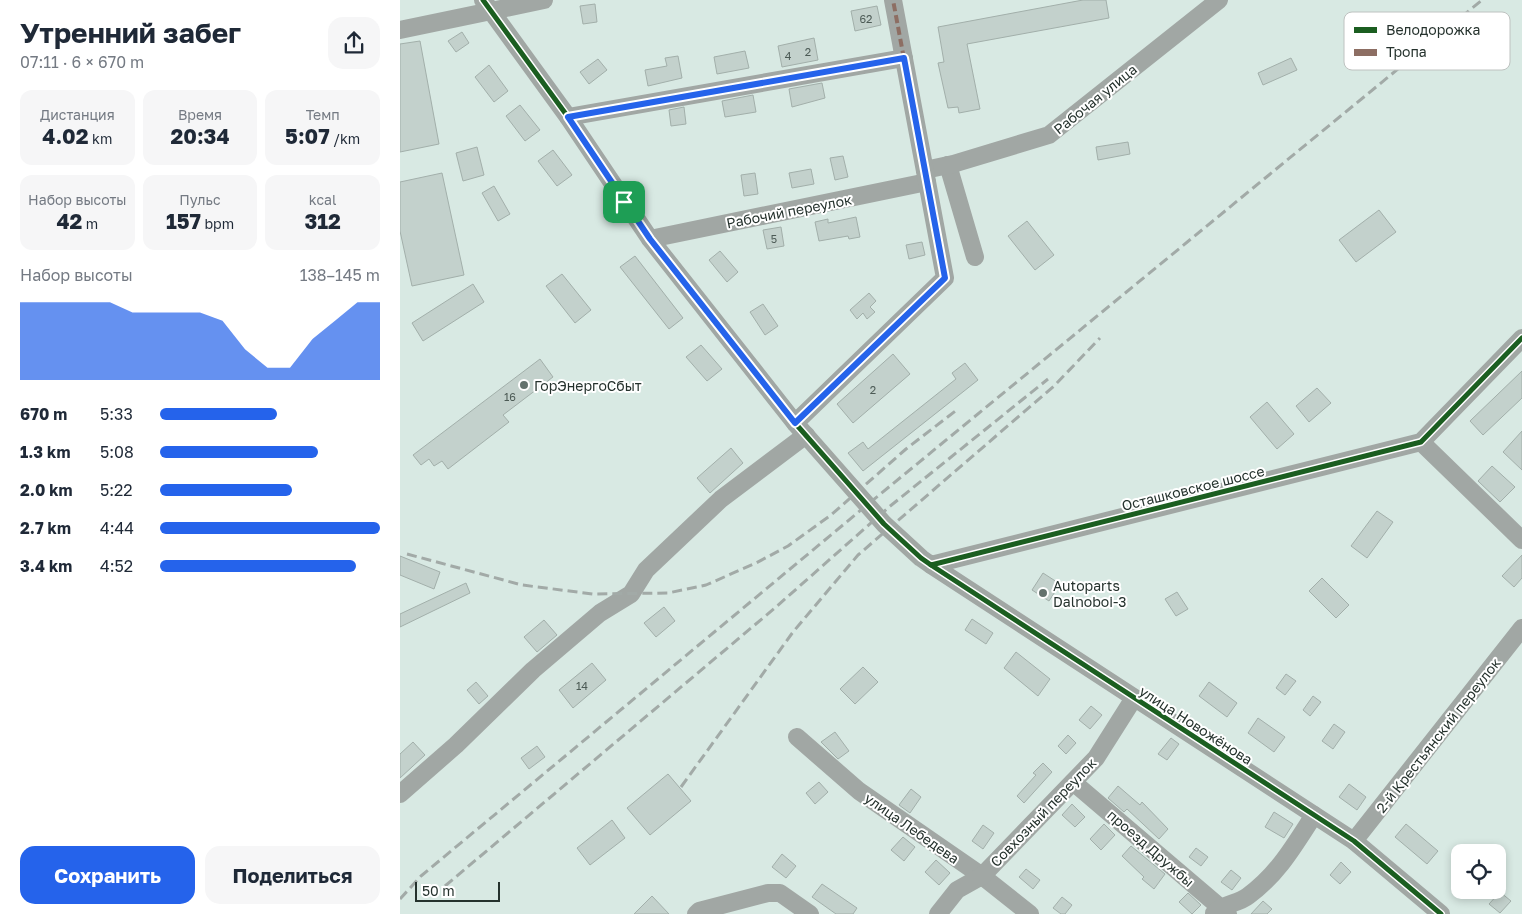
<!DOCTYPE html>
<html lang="ru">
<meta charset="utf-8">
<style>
:root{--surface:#fff;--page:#f6f6f7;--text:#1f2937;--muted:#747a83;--accent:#2563eb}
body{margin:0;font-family:"Golos Text",sans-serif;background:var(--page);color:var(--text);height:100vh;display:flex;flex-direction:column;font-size:19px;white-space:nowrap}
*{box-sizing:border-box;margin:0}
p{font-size:16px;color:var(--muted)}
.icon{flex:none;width:28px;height:28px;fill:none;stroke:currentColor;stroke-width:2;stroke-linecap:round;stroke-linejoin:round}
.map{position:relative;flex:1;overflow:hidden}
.details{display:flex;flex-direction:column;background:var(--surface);width:400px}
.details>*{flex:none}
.fabs{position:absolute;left:1051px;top:844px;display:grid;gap:10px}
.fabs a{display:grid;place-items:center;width:55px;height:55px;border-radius:10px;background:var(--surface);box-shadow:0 2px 8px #0003;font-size:25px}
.scale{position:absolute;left:15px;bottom:12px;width:85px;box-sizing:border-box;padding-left:5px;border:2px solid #25322d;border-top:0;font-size:14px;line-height:18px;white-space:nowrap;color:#25322d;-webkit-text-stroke:4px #fff;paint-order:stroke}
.pin{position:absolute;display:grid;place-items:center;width:42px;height:42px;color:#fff;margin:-21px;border-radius:10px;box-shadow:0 2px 8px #0006}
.round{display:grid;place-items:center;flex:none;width:52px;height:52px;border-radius:15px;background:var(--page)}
.headline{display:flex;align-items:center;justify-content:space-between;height:85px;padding:0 20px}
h1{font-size:28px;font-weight:700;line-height:38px}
.figures{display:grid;grid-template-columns:repeat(3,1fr);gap:8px;height:85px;padding:5px 20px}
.figures div{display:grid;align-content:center;border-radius:12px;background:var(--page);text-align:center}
.figures b{font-size:21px;font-weight:700}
.figures small{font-size:14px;font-weight:400}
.figures p{font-size:14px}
.chart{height:140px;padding:10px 20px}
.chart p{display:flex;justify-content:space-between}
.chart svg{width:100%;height:90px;margin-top:5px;fill:var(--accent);opacity:.7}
.primary-button{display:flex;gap:10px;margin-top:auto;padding:10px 20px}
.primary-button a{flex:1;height:58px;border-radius:15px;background:var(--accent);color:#fff;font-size:20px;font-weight:700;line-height:58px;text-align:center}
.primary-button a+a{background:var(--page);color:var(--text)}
ul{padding:0 20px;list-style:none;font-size:16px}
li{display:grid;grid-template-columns:80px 60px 1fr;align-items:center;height:38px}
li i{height:12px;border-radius:6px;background:var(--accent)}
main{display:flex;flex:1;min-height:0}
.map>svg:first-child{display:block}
</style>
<main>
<section class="details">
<div class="headline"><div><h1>Утренний забег</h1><p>07:11 · 6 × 670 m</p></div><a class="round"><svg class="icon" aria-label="share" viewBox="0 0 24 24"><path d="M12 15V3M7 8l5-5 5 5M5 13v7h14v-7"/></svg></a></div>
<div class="figures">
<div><p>Дистанция</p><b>4.02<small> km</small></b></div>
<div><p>Время</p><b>20:34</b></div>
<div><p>Темп</p><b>5:07<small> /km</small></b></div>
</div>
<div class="figures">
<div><p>Набор высоты</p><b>42<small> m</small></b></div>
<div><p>Пульс</p><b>157<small> bpm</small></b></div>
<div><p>kcal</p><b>312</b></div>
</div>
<div class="chart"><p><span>Набор высоты</span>138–145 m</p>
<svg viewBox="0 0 160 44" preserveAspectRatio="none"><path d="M0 44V6L10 6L20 6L30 6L40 6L50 11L60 11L70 11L80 11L90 15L100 29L110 38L120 38L130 24L140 15L150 6L160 6V44z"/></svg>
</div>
<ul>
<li><b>670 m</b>5:33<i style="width:53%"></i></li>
<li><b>1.3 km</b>5:08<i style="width:72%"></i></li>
<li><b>2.0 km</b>5:22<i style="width:60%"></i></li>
<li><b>2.7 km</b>4:44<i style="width:100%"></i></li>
<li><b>3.4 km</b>4:52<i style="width:89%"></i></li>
</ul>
<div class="primary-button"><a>Сохранить</a><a>Поделиться</a></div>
</section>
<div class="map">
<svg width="1122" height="914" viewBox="0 0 1122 914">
<rect width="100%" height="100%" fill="#d8e9e3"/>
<g fill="#c3d1cc" stroke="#a2afaa">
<polygon points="683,0 706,0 709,18 567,44 580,109 559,113 558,107 548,108 538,63 544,62 538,27"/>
<polygon points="195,4 197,22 183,24 180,6"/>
<polygon points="477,6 481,25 455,31 451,11"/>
<polygon points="62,32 69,43 56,52 48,41"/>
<polygon points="414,38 418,60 382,67 378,46"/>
<polygon points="20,41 39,144 0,152 0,44"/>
<polygon points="345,51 349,68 317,74 314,57"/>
<polygon points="278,56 282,78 248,86 245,70 267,66 265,58"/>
<polygon points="891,58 897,70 863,85 858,73"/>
<polygon points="198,59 207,70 189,84 180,72"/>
<polygon points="89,65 108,91 94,102 75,77"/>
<polygon points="422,83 425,98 392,107 389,89"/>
<polygon points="353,95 356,112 325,117 322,101"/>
<polygon points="120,105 140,130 125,141 106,116"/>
<polygon points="284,107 286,124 271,126 269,110"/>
<polygon points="728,142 730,154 698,160 696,147"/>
<polygon points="77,147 84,175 63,181 56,153"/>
<polygon points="153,150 172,175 157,186 138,161"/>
<polygon points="443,156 448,177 435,180 430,158"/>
<polygon points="411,169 414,184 392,188 389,173"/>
<polygon points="42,173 64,275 12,286 0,231 0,182"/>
<polygon points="355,173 358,194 344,196 341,175"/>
<polygon points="94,186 110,214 98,221 82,193"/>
<polygon points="979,210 996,232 956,262 939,240"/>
<polygon points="456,217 460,237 449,239 448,236 419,241 415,222 428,219 428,223"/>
<polygon points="627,221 654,255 635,270 608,236"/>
<polygon points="381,227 384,246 367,249 363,230"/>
<polygon points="522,242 525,255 509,259 506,245"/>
<polygon points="320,251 338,272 327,282 309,260"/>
<polygon points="235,256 283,318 269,329 220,267"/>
<polygon points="162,274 191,310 175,323 146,286"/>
<polygon points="73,284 84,302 23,341 12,323"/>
<polygon points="469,293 476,301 470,307 475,312 467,319 463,313 457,319 450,310"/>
<polygon points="363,304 378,326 365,335 350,312"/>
<polygon points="301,345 322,369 307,381 286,357"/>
<polygon points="493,354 510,374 453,423 437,404"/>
<polygon points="140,359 153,377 103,415 109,422 48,469 42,461 34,466 29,459 21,465 13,455"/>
<polygon points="565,363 578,380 463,471 448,453 463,442 468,449 556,379 552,373"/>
<polygon points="1122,371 1122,398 1083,435 1070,421"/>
<polygon points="917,388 931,403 909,422 896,406"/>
<polygon points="867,402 894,434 877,449 850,417"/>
<polygon points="1122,431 1122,470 1103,452"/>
<polygon points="331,448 343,463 310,493 297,478"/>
<polygon points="1092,466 1115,487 1100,502 1078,481"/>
<polygon points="977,511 993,522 967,558 951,546"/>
<polygon points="1122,555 1122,578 1114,587 1102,576"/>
<polygon points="0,556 40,572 34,589 0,575"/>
<polygon points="643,573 660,584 649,601 632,590"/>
<polygon points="922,578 949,605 936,618 909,591"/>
<polygon points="66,583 70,593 0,627 0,614"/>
<polygon points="777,592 788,609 776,616 765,599"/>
<polygon points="264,607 275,621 256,637 244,623"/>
<polygon points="572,619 593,633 586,644 565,630"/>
<polygon points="144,620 157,635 137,652 124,637"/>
<polygon points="616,652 650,679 638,696 604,668"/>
<polygon points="192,663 206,680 173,708 159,690"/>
<polygon points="463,667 478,682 455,704 440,689"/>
<polygon points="886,674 896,681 885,695 876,688"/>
<polygon points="76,682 88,696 79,704 67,690"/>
<polygon points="809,682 837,703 827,717 799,696"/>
<polygon points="913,696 921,702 910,716 903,710"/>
<polygon points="691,706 702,715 690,729 679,720"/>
<polygon points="858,718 885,737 874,752 848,733"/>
<polygon points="934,724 945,732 933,749 922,741"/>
<polygon points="435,732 449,751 438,759 421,742"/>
<polygon points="668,735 676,743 666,754 658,746"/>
<polygon points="771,738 779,744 767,760 758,754"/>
<polygon points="13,742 25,755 0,778 0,754"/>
<polygon points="137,746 145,757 129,769 121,758"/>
<polygon points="643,763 652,772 624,803 617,796 636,775 633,773"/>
<polygon points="268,774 291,801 250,835 227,808"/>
<polygon points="419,782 428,792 415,804 406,793"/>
<polygon points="949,784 966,797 957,810 939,797"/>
<polygon points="718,786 740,805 742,802 768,829 759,839 727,809 724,812 708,798"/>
<polygon points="511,789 521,797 510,813 499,805"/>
<polygon points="672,804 685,817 675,827 662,815"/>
<polygon points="874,812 893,824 884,838 865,827"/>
<polygon points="212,820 225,838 190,865 177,848"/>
<polygon points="704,824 715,835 701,850 690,839"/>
<polygon points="1006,824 1038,851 1027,864 995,837"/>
<polygon points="583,825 594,833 583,849 572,841"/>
<polygon points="503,837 515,847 504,861 491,850"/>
<polygon points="731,846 765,874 754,889 742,879 744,877 722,856"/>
<polygon points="796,848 808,857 801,866 789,857"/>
<polygon points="382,854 396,866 386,878 372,867"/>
<polygon points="536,860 550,873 539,885 525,872"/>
<polygon points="941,862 951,872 940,884 930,875"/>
<polygon points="626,869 640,880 633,889 619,877"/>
<polygon points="831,870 841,878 832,890 821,882"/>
<polygon points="422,884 457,908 453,914 436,914 412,897"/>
<polygon points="1100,892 1111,901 1100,913 1089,904"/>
<polygon points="788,893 801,905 792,914 779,902"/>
<polygon points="252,896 269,914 234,914"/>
<polygon points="662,897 672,905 665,914 661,914 653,908"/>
<polygon points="863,901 872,909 867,914 851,914"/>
</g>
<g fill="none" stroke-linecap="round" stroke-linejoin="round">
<g stroke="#a1a7a4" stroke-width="18">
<polyline points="83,0 168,117 250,239 395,423 484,524 521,558 531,565 1021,442 1122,338"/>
<polyline points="0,30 144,0"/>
<polyline points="168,117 504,58"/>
<polyline points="548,165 575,257"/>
<polyline points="525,170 553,164 649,135 819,0"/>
<polyline points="250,239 527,182"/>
<polyline points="395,423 545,278 493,0"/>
<polyline points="1021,442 1122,540"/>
<polyline points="531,565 954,841 1041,914"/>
<polyline points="397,737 459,791 582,876 630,914"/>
<polyline points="673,782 828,914"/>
<polyline points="0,794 56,745 133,670 200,613 231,594 246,570 321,499 406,435"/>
<polyline points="954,841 1122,628"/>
<path d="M814,913C824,903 838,904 848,896C878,874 894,846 914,815"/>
<polyline points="296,914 299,911 368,893 380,893 410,914"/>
<polyline points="538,914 557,890 582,876 696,758 734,698"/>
</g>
<g stroke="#a2aaa7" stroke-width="3" stroke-dasharray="10 5" stroke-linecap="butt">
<polyline points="7,554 122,585 193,594 268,593 306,585 356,563 388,546 431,515 506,449 558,409"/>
<polyline points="281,787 393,632 458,555 654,386 700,338"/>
<polyline points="45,886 376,607 489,507 648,379"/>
<polyline points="0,899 21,876 467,505 1082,0"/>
</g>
<polyline stroke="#8d6e63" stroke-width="4" stroke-dasharray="8 4" stroke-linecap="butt" points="395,423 545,278 493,0"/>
<defs>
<g id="cycleway">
<polyline points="83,0 168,117 250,239 395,423 484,524 521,558 531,565 1021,442 1122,338"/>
<polyline points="531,565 954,841 1041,914"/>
</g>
</defs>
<use href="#cycleway" stroke="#fff" stroke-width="8"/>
<use href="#cycleway" stroke="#1b5e20" stroke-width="5"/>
</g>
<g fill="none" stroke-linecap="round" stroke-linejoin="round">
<defs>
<polygon id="route" points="504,58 545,278 395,423 250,239 168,117"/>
</defs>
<use href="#route" stroke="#fff" stroke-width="10"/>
<use href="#route" stroke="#2563eb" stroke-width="6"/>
</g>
<g fill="#64726d" stroke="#fff" stroke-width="2">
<circle cx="124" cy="385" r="5"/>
<circle cx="643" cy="593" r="5"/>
</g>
<g text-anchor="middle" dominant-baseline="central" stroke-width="4" stroke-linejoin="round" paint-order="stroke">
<g font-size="11" fill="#4c5a55">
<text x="466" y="18">62</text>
<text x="408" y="51">2</text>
<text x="388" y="55">4</text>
<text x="374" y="238">5</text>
<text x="473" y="389">2</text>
<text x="110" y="396">16</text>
<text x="182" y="685">14</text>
</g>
<g font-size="14" fill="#25322d" stroke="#fff">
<text transform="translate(695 99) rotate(-39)">Рабочая улица</text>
<text transform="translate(389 211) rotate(-11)">Рабочий переулок</text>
<text transform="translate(793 488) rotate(-14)">Осташковское шоссе</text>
<text transform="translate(796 725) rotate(33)">улица Новожёнова</text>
<text transform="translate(1038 735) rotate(-52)">2-й Крестьянский переулок</text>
<text transform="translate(643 812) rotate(-46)">Совхозный переулок</text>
<text transform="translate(512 828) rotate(35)">улица Лебедева</text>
<text transform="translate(751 848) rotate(41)">проезд Дружбы</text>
</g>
<g font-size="14" fill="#25322d" stroke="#fff" text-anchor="start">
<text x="134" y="385">ГорЭнергоСбыт</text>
<text x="653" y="585">Autoparts<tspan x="653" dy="16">Dalnoboi-3</tspan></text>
</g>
</g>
<rect x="944" y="12" width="166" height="58" rx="8" fill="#fff" stroke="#bec2c0" stroke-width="1"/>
<rect x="954" y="27" width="23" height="6" fill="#1b5e20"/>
<rect x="954" y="49" width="23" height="7" fill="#8d6e63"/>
<g font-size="14" fill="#25322d">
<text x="986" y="35">Велодорожка</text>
<text x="986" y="57">Тропа</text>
</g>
</svg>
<div class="fabs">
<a><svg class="icon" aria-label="locate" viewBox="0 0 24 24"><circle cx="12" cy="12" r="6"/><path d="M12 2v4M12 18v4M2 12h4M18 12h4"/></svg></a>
</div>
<div class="scale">50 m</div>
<div class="pin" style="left:224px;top:202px;background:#1e9e55"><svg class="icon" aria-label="arrive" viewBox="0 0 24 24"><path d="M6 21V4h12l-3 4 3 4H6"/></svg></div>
</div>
</main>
